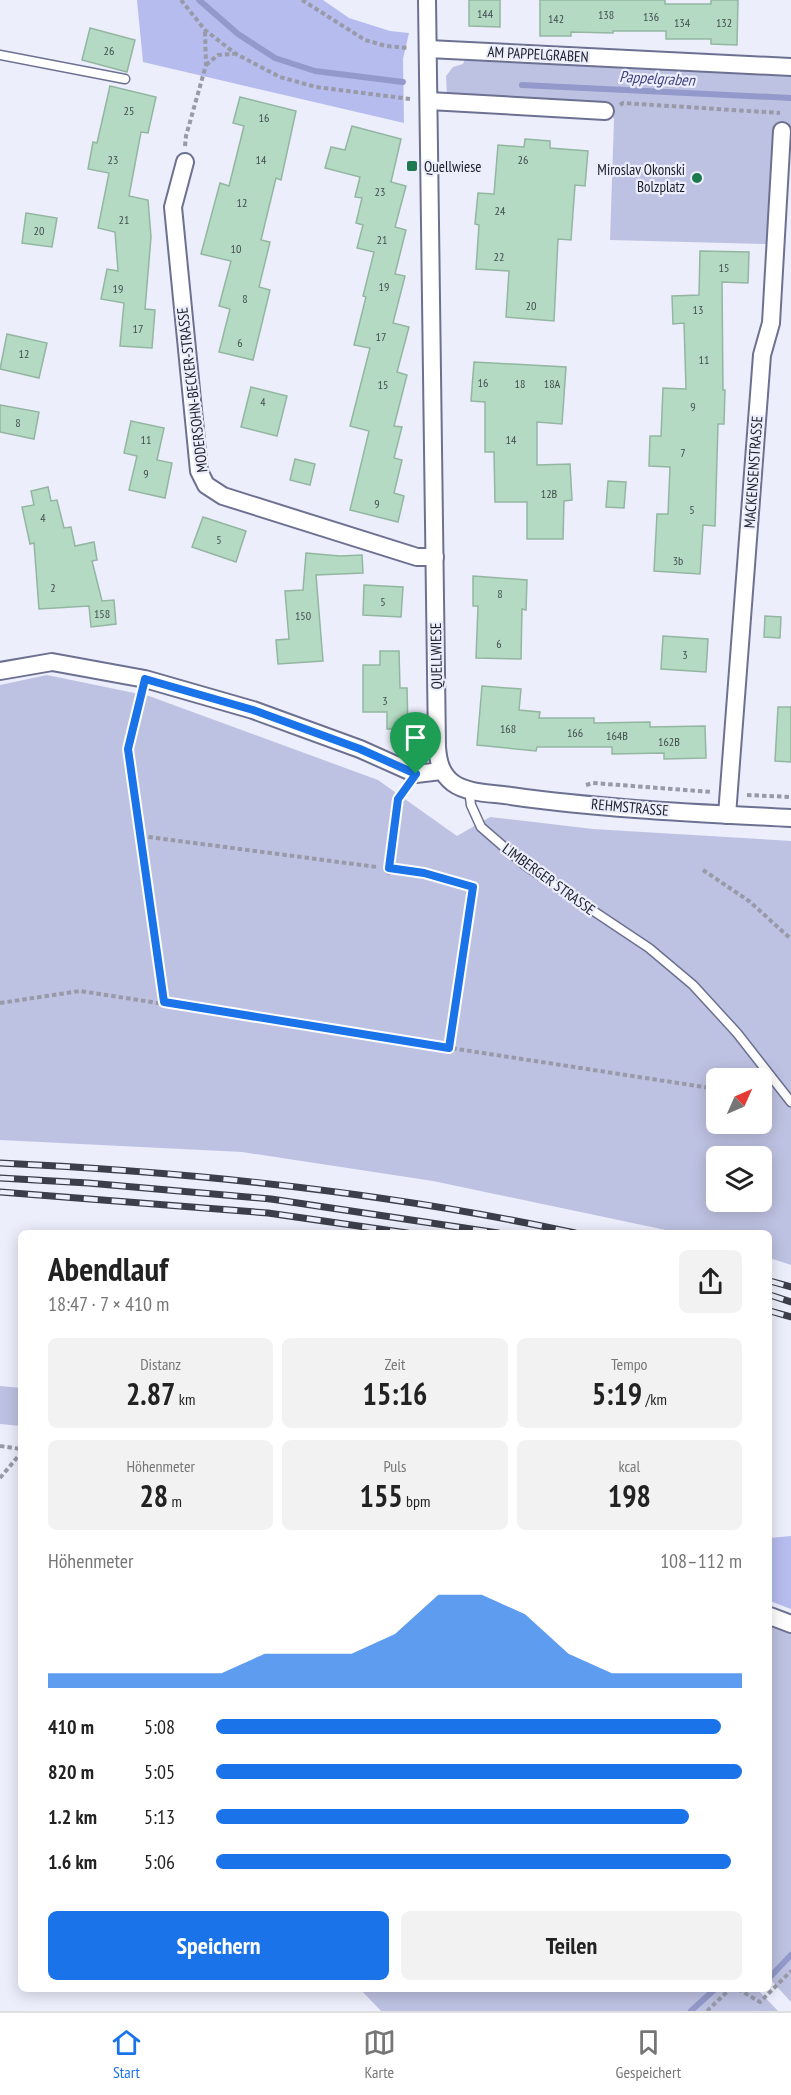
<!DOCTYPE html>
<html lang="de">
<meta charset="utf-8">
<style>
:root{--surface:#fff;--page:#f2f2f2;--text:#222;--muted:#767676;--line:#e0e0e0;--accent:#1a73e8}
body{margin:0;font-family:"PT Sans Narrow",sans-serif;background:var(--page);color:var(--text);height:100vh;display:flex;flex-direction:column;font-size:22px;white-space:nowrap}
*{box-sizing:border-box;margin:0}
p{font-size:20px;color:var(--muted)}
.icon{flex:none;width:33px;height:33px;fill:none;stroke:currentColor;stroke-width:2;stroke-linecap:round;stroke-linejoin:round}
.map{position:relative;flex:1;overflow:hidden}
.sheet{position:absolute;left:18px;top:1230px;width:754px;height:762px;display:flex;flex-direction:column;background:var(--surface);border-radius:9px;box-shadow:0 3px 15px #0003}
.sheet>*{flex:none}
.needle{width:39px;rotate:45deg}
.controls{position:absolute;left:706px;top:1068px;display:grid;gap:12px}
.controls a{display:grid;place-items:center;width:66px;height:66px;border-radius:9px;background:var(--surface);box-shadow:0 3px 15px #0003;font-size:30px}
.pin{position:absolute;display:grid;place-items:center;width:51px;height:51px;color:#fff;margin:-62px -26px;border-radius:50% 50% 50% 0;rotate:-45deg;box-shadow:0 0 6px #0007}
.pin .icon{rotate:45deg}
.round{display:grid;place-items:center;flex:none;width:63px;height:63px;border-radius:9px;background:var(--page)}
.headline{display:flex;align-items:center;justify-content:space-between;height:102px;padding:0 30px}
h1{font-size:33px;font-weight:800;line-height:45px}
.metrics{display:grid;grid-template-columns:repeat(3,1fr);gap:9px;height:102px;padding:6px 30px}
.metrics div{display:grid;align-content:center;border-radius:9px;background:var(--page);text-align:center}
.metrics b{font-size:30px;font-weight:800}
.metrics small{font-size:16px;font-weight:400}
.metrics p{font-size:16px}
.chart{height:168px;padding:12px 30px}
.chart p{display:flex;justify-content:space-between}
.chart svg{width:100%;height:108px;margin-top:6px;fill:var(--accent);opacity:.7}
.action{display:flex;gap:12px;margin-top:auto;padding:12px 30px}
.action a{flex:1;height:69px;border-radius:9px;background:var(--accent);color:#fff;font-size:24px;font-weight:800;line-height:69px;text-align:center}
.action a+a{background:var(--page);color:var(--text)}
ul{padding:0 30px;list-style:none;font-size:20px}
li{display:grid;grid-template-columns:96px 72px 1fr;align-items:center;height:45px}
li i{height:15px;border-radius:8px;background:var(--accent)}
.dock{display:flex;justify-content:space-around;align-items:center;height:84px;border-top:2px solid var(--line);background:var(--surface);font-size:16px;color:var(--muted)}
.dock a{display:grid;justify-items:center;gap:3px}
.dock .current{color:var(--accent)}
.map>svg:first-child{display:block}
</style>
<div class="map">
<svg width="791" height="2011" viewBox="0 0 791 2011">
<rect width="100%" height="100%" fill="#eceefc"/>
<g fill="#bec2e2" fill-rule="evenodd">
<polygon points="465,59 791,75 791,140 774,139 766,244 610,240 614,119 604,105 447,97 446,76 453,67 463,64"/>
<path d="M47,675L149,696L378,780L457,836L490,817L593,829L791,841V1265L770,1258V1233H680L433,1181L242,1152L0,1140V685ZM717,1078H762V1124H717ZM717,1156H762V1202H717Z"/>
<polygon points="0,1386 21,1388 21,1426 0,1424"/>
<polygon points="770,1624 791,1632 791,2002 770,1979"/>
<polygon points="360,1989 757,1989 778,2011 381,2011"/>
</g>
<g fill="#b6bcee">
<polygon points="137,0 323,0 349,18 390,31 409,33 403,59 404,123 143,62"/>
<polygon points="791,1536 791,1609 770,1601 770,1538"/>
</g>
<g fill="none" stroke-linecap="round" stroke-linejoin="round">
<g stroke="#9399ca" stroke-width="6">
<polyline points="199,0 238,34 275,58 315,71 403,82"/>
<polyline points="522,85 791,98"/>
<polyline points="770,1977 791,1955"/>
<polyline points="691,2011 715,1989"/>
</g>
</g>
<g fill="#b5dac3" stroke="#93b6a1" stroke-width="1.5">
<polygon points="469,0 500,0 500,27 469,26"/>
<polygon points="540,0 665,0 665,4 711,4 711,0 738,0 737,45 711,44 711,39 666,39 666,31 613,31 613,33 571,32 571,36 540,36"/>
<polygon points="90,28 135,40 127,72 82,60"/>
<polygon points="110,86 156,97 148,133 141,132 129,196 148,200 151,237 145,309 155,310 152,348 120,346 124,303 101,299 107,269 118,271 115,232 98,228 109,173 88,169 93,142 97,143"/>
<polygon points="240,97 296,111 281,180 276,178 261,240 270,242 259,287 270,290 253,360 219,352 230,309 219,306 231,261 201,254 220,183 229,186 244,126 233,123"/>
<polygon points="352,126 401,139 391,182 406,186 395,227 406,230 395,274 405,276 393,323 409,327 397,372 407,375 394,426 402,427 394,458 402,460 394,493 404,496 398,522 350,510 369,431 350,426 370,348 354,345 366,297 363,296 374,252 357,248 363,225 356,223 362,198 355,197 360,177 325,168 331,147 345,150"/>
<polygon points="525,139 550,141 550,148 588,151 585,186 575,185 571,240 558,239 554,321 506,317 509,271 476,269 479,225 475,224 478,193 494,194 498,145 524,147"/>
<polygon points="26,213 57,218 52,247 22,243"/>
<polygon points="700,251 749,252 748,283 722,282 723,390 725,390 724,424 718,424 715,526 703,525 700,574 654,571 657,514 668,514 670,467 649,466 650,436 661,436 663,388 686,389 684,323 673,324 672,296 699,295"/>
<polygon points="7,334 47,343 39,378 0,369"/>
<polygon points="474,362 566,367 562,424 537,422 537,465 570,464 572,500 564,501 563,539 527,539 527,502 495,502 494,452 485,452 485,402 471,401"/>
<polygon points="251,387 287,396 277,436 241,427"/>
<polygon points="0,405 39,412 34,439 0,432"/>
<polygon points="131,421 164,428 157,460 172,463 165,498 129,490 137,456 124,453"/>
<polygon points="295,459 315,464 310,485 290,480"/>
<polygon points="608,481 626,482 624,508 606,507"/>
<polygon points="48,487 51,501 57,500 64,528 71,527 75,546 94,542 97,560 92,561 102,601 114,600 116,624 91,627 89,606 39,609 34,543 30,544 22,507 34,505 31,491"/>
<polygon points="203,517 246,531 236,562 192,547"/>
<polygon points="306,553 340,556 362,555 363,573 316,575 323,661 278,664 276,640 289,639 285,591 303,590"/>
<polygon points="473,576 527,580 526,610 522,609 521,659 476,658 478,606 473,606"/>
<polygon points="364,585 403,587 401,617 363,615"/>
<polygon points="765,616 781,617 780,638 764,637"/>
<polygon points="663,636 708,639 706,672 661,669"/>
<polygon points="380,651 399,651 400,688 407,688 408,729 387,729 387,712 363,712 363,665 380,665"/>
<polygon points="482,686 521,689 519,710 540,712 539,718 594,718 594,723 650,722 650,727 705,726 706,758 664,759 664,753 612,754 612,747 537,747 536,751 477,745"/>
<polygon points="778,707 791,707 791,762 775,761"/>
</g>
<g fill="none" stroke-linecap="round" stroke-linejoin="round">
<defs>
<g id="service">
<polyline points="0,55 125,79"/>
<polyline points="469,790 471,805 481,827 526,866 649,948 693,985 737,1033 791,1102"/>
<polyline points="389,869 398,799 416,774"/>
</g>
<g id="minor">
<path d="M427,0L437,747C438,761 441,774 453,783C468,794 493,793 511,796C603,809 698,813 791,818"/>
<polyline points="428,49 791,67"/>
<polyline points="429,101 605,111"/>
<polyline points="185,162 173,207 199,471 206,485 223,496 417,557 435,557"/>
<polyline points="0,671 52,662 145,679 253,710 360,749 416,774 441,771"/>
<polyline points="727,815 762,355 771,323 782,131"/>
<polyline points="770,1616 791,1624"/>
</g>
</defs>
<use href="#service" stroke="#6d7191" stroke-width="11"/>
<use href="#minor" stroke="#6d7191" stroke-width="20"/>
<g stroke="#989aa8" stroke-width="4" stroke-dasharray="4.5 3" stroke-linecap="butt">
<polyline points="181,0 205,30 236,54 280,77 316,87 410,99"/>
<polyline points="302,0 365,40 386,46 409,48"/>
<polyline points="206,65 218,55 234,54"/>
<polyline points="620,105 623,103 780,113"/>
<polyline points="185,146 186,136 206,65 205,31"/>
<polyline points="141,695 128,749 164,1002"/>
<polyline points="586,785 593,783 712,792"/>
<polyline points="747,795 791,797"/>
<polyline points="141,836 377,867"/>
<polyline points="402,870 424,873 473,887 449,1048"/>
<polyline points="703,870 749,901 791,939"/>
<polyline points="0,1003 80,991 717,1089"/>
<polyline points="0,1446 21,1449"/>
<polyline points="0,1478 21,1453"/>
<polyline points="738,1989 760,2002 791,1971"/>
<polyline points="707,2011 730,1989"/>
</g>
<use href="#service" stroke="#fff" stroke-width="8"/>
<use href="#minor" stroke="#fff" stroke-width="16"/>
<defs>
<g id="rail">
<path d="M0,1163C192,1172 387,1192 575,1233"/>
<polyline points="0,1178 88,1183 271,1199 498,1233"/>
<polyline points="0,1192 268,1213 407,1233"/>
<polyline points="770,1281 791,1287"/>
<polyline points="770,1295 791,1302"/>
<polyline points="770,1311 791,1317"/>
</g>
</defs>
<use href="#rail" stroke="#3c3e4a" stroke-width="7"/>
<use href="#rail" stroke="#eceefc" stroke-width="4.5" stroke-dasharray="14" stroke-linecap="butt"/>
</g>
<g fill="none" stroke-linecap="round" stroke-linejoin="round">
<defs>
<polygon id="route" points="145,679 253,710 360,749 416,774 398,799 389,868 424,873 473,887 449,1048 164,1002 128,749"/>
</defs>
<use href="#route" stroke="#fff" stroke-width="12"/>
<use href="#route" stroke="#1a73e8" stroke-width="8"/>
</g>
<g fill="#1d794f" stroke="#eceefc" stroke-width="2">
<rect x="406" y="160" width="12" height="12" rx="3"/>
<circle cx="697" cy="178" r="6"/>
</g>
<g text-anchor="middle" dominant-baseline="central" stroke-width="4.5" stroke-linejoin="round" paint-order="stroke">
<g font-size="12" fill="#424d50">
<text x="485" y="13">144</text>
<text x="606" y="14">138</text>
<text x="651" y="16">136</text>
<text x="556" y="18">142</text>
<text x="682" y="22">134</text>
<text x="724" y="22">132</text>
<text x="109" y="50">26</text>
<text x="129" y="110">25</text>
<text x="264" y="117">16</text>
<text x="113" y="159">23</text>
<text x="261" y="159">14</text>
<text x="523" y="159">26</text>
<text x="380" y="191">23</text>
<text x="242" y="202">12</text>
<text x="500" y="210">24</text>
<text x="124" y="219">21</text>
<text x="39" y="230">20</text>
<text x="382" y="239">21</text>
<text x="236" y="248">10</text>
<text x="499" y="256">22</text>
<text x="724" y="267">15</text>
<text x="384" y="286">19</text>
<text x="118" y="288">19</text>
<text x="245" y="298">8</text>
<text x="531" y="305">20</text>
<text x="698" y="309">13</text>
<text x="138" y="328">17</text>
<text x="381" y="336">17</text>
<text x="240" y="342">6</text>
<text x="24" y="353">12</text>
<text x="704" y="359">11</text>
<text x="483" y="382">16</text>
<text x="520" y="383">18</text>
<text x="552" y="383">18A</text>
<text x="383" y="384">15</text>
<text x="263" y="401">4</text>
<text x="693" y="406">9</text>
<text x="18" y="422">8</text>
<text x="146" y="439">11</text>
<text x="511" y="439">14</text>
<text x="683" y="452">7</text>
<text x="146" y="473">9</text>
<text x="549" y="493">12B</text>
<text x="377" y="503">9</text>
<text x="692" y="509">5</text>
<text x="43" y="517">4</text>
<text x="219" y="539">5</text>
<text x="678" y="560">3b</text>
<text x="53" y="587">2</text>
<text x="500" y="593">8</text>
<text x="383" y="601">5</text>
<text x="102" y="613">158</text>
<text x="303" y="615">150</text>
<text x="499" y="643">6</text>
<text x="685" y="654">3</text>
<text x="385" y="700">3</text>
<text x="508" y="728">168</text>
<text x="575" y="732">166</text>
<text x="617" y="735">164B</text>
<text x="669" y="741">162B</text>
</g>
<g font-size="15" fill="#1c1e2a" stroke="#eceefc">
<text transform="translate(538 54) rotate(3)">AM PAPPELGRABEN</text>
<text transform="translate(192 390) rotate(-97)">MODERSOHN-BECKER-STRASSE</text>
<text transform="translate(753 472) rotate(-86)">MACKENSENSTRASSE</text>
<text transform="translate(436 656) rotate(-91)">QUELLWIESE</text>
<text transform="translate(630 807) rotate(5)">REHMSTRASSE</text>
<text transform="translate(549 879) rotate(36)">LIMBERGER STRASSE</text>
</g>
<g font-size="15" fill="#1c1e2a" stroke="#eceefc" text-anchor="start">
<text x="424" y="166">Quellwiese</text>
<text x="685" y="169" text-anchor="end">Miroslav Okonski<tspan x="685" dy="17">Bolzplatz</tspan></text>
</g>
<g font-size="16" font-style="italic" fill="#424482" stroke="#eceefc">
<text transform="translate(657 78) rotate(3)">Pappelgraben</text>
</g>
</g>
</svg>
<div class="controls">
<a><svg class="needle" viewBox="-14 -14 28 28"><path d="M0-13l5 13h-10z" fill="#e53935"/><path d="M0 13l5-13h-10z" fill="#767676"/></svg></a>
<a><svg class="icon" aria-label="layers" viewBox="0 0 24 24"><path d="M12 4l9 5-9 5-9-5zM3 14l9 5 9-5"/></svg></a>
</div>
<div class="pin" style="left:416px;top:774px;background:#1e9e55"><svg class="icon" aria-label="arrive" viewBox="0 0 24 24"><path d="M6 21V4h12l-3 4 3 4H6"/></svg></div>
<section class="sheet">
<div class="headline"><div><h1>Abendlauf</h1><p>18:47 · 7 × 410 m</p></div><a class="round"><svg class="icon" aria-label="share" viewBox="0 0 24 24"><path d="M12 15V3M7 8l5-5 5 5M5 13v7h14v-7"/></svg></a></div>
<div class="metrics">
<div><p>Distanz</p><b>2.87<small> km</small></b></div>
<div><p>Zeit</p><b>15:16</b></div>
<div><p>Tempo</p><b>5:19<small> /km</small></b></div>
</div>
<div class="metrics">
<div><p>Höhenmeter</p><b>28<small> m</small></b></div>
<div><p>Puls</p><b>155<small> bpm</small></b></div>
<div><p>kcal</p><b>198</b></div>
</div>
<div class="chart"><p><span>Höhenmeter</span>108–112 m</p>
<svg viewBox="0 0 160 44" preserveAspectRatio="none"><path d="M0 44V38L10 38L20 38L30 38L40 38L50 30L60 30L70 30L80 22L90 6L100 6L110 14L120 30L130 38L140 38L150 38L160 38V44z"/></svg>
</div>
<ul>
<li><b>410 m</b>5:08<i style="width:96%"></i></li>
<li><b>820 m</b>5:05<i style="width:100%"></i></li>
<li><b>1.2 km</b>5:13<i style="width:90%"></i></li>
<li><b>1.6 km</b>5:06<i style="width:98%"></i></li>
</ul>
<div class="action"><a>Speichern</a><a>Teilen</a></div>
</section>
</div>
<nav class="dock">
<a class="current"><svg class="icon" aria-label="home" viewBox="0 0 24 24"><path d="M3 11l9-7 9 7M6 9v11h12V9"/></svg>Start</a>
<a><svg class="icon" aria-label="map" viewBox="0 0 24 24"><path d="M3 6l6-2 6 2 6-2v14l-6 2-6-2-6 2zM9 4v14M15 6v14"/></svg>Karte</a>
<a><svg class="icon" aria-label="saved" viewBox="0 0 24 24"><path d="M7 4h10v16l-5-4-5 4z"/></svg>Gespeichert</a>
</nav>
